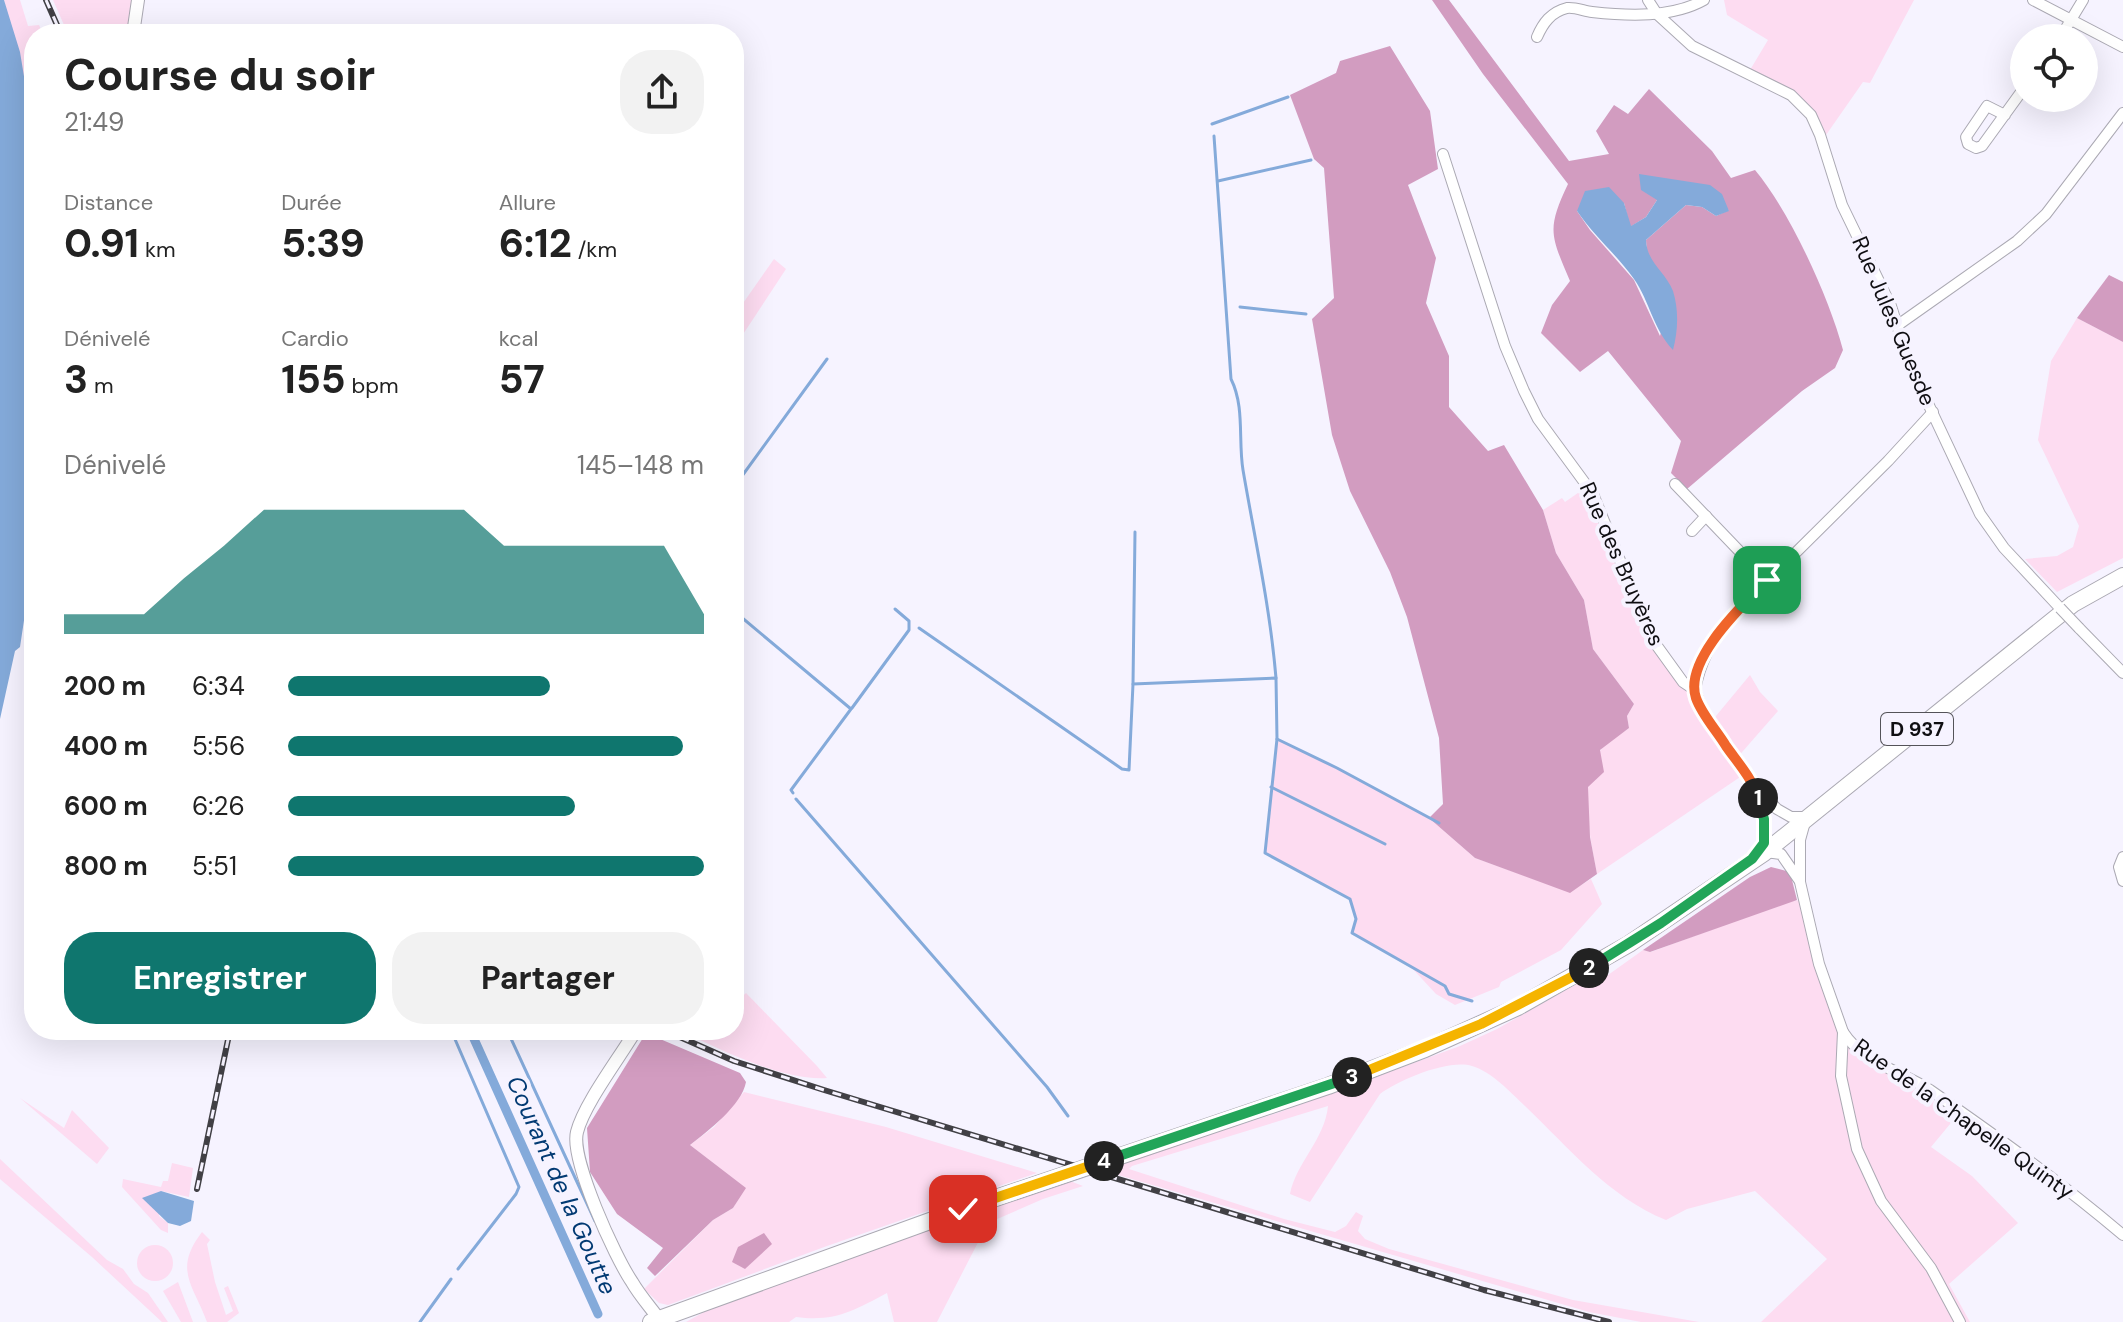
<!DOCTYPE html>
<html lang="fr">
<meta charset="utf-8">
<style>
:root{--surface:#fff;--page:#f2f2f2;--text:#222;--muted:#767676;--accent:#0f766e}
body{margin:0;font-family:"DM Sans",sans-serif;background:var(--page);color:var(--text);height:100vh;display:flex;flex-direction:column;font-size:30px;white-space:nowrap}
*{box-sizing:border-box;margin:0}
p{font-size:26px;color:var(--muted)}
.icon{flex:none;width:44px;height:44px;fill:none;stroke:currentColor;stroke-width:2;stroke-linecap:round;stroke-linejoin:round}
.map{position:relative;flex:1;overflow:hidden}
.side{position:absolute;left:24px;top:24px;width:720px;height:1016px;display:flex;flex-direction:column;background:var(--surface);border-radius:32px;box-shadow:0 8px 32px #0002}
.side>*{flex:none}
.tools{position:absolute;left:2010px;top:24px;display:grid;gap:16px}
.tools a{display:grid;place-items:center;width:88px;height:88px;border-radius:50%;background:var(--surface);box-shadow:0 8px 32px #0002;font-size:40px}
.pin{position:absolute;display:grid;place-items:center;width:68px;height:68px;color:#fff;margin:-34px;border-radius:16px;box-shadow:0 4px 12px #0006}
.km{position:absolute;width:40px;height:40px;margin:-20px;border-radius:50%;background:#222;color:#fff;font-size:22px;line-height:40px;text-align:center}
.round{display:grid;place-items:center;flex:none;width:84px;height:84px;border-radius:32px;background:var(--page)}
.head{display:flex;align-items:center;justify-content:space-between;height:136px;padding:0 40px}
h1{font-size:44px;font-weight:700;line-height:60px}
.stats{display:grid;grid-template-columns:repeat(3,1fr);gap:12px;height:136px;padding:8px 40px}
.stats div{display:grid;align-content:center}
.stats b{font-size:40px;font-weight:700}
.stats small{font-size:22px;font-weight:400}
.stats p{font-size:22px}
.chart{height:224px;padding:16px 40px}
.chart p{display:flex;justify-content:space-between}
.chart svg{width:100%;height:144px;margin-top:8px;fill:var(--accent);opacity:.7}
.cta{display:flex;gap:16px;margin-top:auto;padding:16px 40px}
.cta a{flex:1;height:92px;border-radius:32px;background:var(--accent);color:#fff;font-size:32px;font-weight:700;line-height:92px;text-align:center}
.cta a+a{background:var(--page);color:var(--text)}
ul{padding:0 40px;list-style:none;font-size:26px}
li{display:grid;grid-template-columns:128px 96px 1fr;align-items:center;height:60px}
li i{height:20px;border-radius:10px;background:var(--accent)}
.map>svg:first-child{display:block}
</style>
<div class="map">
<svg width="2123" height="1322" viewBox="0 0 2123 1322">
<rect width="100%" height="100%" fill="#f6f3ff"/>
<g fill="#fddcf1">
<polygon points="4,0 20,0 28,26 39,25 43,34 34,34 34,137"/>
<polygon points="53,0 143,0 137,34 68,34"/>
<path d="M1724,0H1914L1870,83L1863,82L1826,135C1813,97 1783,87 1750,70L1768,40L1727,15Z"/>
<polygon points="774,259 786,269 734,348 734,316"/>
<polygon points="2077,318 2123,342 2123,558 2057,592 2025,559 2057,556 2073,547 2079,526 2038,440 2051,361"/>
<path d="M1588,486L1652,639L1711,722L1750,675L1760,692L1778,711L1736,759L1746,773L1597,874C1590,836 1578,787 1600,751C1605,742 1620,735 1629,728L1627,716L1634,704L1593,649L1584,600L1556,553L1543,510L1562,498L1565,502Z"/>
<polygon points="1277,739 1337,768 1429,818 1475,858 1570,892 1591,879 1602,904 1561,950 1501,982 1499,987 1455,1005 1436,994 1410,966 1352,933 1356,919 1350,899 1265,853"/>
<path d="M1804,900L1814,945L1853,1046L1960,1112L1931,1147L1972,1176L2018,1223L1949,1284L1970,1322H1761L1827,1259L1755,1191L1687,1209L1666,1220C1609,1197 1569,1148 1525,1106C1510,1092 1492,1072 1472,1066C1448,1059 1399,1080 1380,1094L1310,1202L1290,1194C1296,1163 1325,1139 1328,1106L1132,1166L1129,1169L1284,1219L1335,1232L1346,1226L1356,1212L1363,1216L1358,1231L1365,1239L1389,1249L1573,1300L1699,1322H1641L1589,1312L1101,1170L1280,1112L1460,1046L1497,1029L1598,972L1601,980L1643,950L1651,952L1789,901Z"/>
<path d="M746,993L817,1066L827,1078C780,1081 721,1049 678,1030H734V1004Z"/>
<polygon points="744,1092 886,1127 1037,1173 827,1246 668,1305 659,1303 644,1289 713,1220 733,1208 745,1188 690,1145 714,1127"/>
<polygon points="20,1098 64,1128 72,1110 109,1148 97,1164"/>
<polygon points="0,1159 107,1260 123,1269 134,1284 148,1293 168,1322 162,1322 92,1257 0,1179"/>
<polygon points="172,1163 193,1168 189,1197 161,1191 159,1216 168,1223 168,1233 161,1230 122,1187 123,1179 161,1187 163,1181 168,1181"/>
<path d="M1070,1181L1083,1186L1043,1199L988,1223L937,1322H894L887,1293C853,1311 835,1322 796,1317L789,1322H686L715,1306L805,1273Z"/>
<path d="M202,1232L210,1240L207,1244L215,1282L226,1315L233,1311L224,1288L228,1286L239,1313L227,1322H207C193,1284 173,1270 202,1232Z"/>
<circle cx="155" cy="1263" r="18"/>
<polygon points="178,1282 193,1322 181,1322 163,1291"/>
</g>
<g fill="#d29cc0" fill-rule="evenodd">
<path d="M1432,0H1449L1569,161L1609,154L1596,131L1614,105L1628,114L1649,89L1712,151L1731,178L1755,170C1790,212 1829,297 1843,350L1835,368L1802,391L1687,489L1671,473L1681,441L1608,351L1580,372L1541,333L1552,305L1570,281C1551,236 1546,230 1568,184L1483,74ZM1657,200L1729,210L1716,216L1702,207L1686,205L1646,240L1647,254L1672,290L1660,336L1634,280L1590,230L1577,211L1624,203L1630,227L1646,217Z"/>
<polygon points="1390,46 1430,111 1438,169 1408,185 1436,258 1426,303 1449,356 1449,407 1488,451 1504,445 1543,510 1556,553 1584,600 1593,649 1634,704 1627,716 1629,728 1600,750 1604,772 1588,787 1590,837 1597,874 1570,893 1475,858 1429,818 1443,804 1439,738 1407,617 1390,572 1350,491 1332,435 1312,319 1334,298 1324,168 1314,159 1290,95 1336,73 1340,61"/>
<polygon points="2109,275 2123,282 2123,342 2077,318"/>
<polygon points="1771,867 1790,872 1797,900 1650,952 1643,950 1750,877"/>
<path d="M646,1033L740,1073L746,1082C742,1105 708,1131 690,1145L746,1188L733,1208L713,1220L655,1276L647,1268L663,1248L617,1214L590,1172L587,1128Z"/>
<polygon points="764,1233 772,1244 745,1269 732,1262 738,1247"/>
</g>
<g fill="#84aada">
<polygon points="0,0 4,0 20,52 34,137 34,554 20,647 15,651 0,719"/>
<path d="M1639,174L1710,185L1722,194L1729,211L1716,216L1702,207L1686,205L1646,240C1647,263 1665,271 1673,291C1679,310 1678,331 1673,350C1653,329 1650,302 1634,279C1617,255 1594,236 1577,211L1585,191L1609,187L1624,203L1631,226L1646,217L1657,200L1641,190Z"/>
<polygon points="161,1191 194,1201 191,1221 180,1226 168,1223 142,1198"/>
</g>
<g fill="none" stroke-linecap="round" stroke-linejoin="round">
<g stroke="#84aada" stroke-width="3">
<polyline points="1212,124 1288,97"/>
<path d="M1214,136L1231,379C1245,407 1238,440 1243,470C1255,540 1270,607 1276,678"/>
<polyline points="1218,181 1311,160"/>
<polyline points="1240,307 1306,314"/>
<polyline points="734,487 827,359"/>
<polyline points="734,611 851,709 791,790 793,793"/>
<polyline points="919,628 1122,769 1129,770 1133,684 1276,678 1277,739 1265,853 1350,899 1356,919 1352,933 1445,986 1449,994 1472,1001"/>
<polyline points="1133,684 1135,532"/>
<polyline points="852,708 909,630 909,621 895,609"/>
<polyline points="1277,739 1337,768 1439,823"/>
<polyline points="1271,787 1385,844"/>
<polyline points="796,799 1047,1087 1068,1116"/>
<polyline points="451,1030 519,1187 516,1194 458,1269"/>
<polyline points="507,1030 595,1221"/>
<polyline points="420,1322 451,1279"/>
</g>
<polyline stroke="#84aada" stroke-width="9" points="470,1030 598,1314"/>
<defs>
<g id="minor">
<polyline points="1648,0 1657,14 1692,46 1791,95 1811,115 1820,135 1842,205 1891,306 1909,363 1980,514 2004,548 2060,608"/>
<polyline points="2033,0 2123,47"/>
<path d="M1537,37C1543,23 1551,12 1567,8C1575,7 1584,11 1592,12C1628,16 1672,18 1704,0"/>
<polyline points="2060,38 2083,0"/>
<polyline points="2005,115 1987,106 1966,137 1968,144 1976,148 1982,146 2024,88"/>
<polyline points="1443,154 1505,346 1524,391 1538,419 1593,494 1652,639 1683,682 1695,690 1701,707 1753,783 1777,809 1791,817 1803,817"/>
<polyline points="1898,325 2017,241 2046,214 2123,113"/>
<polyline points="1675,484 1767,580"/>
<polyline points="1692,531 1706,516"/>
<polyline points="2079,628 2123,673"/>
<path d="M1695,690C1700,662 1711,643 1727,621L1888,461L1933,412"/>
<path d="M1754,785C1759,805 1771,830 1760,849"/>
<polyline points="1805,822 1800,840 1800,882 1819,964 1843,1032 1841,1076 1857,1149 1881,1201 1931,1268 1960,1322"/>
<polyline points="1766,852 1781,854 1799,880"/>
<polyline points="2123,857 2119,867 2123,881"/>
<path d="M1843,1032C1863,1063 1901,1071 1930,1090C1996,1136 2062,1183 2123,1235"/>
</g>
<g id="tertiary">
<polyline points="133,34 138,0"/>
<path d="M636,1030C620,1057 584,1104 577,1132C570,1159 615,1257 632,1282C640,1296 652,1309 661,1322"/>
</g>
<polyline id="primary" points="651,1322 963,1209 1328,1086 1425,1049 1518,1007 1629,944 1764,853 2073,604 2123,576"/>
</defs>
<use href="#minor" stroke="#aba9b3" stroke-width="12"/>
<use href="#tertiary" stroke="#aba9b3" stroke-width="14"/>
<use href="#primary" stroke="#aba9b3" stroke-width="18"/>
<use href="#minor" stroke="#fff" stroke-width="10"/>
<use href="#tertiary" stroke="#fff" stroke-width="12"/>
<use href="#primary" stroke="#fff" stroke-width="16"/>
<defs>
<g id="rail">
<polyline points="46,0 61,34"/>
<polyline points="664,1030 734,1061 824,1090 1484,1290 1609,1322"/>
<polyline points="197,1189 230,1030"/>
</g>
</defs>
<use href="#rail" stroke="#414045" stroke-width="6"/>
<use href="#rail" stroke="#f6f3ff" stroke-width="3" stroke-dasharray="9" stroke-linecap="butt"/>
<defs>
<polyline id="minor-bridge" points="2060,608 2079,628"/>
</defs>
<use href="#minor-bridge" stroke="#aba9b3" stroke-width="12" stroke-linecap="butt"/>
<use href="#minor-bridge" stroke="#fff" stroke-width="10"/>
</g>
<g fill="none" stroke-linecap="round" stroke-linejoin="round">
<defs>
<path id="split-1" d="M1758,798C1752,778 1738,763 1726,746C1717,731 1702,715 1696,698C1683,660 1744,604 1767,580"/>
<polyline id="split-2" points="1589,968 1661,923 1752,859 1764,843 1764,819 1758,798"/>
<polyline id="split-3" points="1352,1077 1481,1024 1589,968"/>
<polyline id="split-4" points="1104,1161 1352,1077"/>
<polyline id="split-5" points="963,1209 1104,1161"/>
</defs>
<use href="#split-1" stroke="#fff" stroke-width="16"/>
<use href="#split-2" stroke="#fff" stroke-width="16"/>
<use href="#split-3" stroke="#fff" stroke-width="16"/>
<use href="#split-4" stroke="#fff" stroke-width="16"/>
<use href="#split-5" stroke="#fff" stroke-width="16"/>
<use href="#split-1" stroke="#f0652b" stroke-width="10"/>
<use href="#split-2" stroke="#22a559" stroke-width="10"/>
<use href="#split-3" stroke="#f5b400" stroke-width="10"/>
<use href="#split-4" stroke="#22a559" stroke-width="10"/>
<use href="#split-5" stroke="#f5b400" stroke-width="10"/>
</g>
<g text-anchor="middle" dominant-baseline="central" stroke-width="8" stroke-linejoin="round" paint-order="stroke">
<rect fill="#f6f3ff" stroke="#545359" stroke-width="2" x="1881" y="713" width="72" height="32" rx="6"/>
<g font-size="20" font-weight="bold" fill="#0f0e12">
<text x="1917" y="729">D 937</text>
</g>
<g font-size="22" fill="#0f0e12" stroke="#f6f3ff">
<text transform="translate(1894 321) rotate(67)">Rue Jules Guesde</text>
<text transform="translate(1622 564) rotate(66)">Rue des Bruyères</text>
<text transform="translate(1964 1119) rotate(35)">Rue de la Chapelle Quinty</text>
</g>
<g font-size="24" font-style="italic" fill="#023a73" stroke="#f6f3ff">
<text transform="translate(562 1185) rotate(66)">Courant de la Goutte</text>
</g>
</g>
</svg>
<div class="tools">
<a><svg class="icon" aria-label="locate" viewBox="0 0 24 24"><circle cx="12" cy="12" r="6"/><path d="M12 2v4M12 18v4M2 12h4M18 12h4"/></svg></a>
</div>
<div class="pin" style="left:1767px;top:580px;background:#1e9e55"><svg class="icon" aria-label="arrive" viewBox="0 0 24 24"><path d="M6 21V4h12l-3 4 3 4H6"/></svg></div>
<div class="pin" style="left:963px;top:1209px;background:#d93025"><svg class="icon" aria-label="check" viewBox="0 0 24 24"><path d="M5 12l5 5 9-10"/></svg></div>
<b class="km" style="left:1758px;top:798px">1</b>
<b class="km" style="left:1589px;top:968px">2</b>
<b class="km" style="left:1352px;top:1077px">3</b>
<b class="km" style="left:1104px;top:1161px">4</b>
<section class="side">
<div class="head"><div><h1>Course du soir</h1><p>21:49</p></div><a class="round"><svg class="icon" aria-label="share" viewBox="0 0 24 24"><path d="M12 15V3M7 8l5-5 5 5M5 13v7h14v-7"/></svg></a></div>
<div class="stats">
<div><p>Distance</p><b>0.91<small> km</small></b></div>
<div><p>Durée</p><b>5:39</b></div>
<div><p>Allure</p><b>6:12<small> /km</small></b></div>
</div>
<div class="stats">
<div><p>Dénivelé</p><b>3<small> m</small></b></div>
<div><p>Cardio</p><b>155<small> bpm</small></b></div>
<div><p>kcal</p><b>57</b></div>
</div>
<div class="chart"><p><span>Dénivelé</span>145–148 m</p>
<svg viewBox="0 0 160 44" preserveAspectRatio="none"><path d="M0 44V38L10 38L20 38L30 27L40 17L50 6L60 6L70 6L80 6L90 6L100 6L110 17L120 17L130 17L140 17L150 17L160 38V44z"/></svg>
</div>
<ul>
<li><b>200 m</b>6:34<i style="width:63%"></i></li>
<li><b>400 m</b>5:56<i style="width:95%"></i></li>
<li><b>600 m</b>6:26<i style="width:69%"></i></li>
<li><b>800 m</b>5:51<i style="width:100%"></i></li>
</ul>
<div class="cta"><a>Enregistrer</a><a>Partager</a></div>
</section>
</div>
